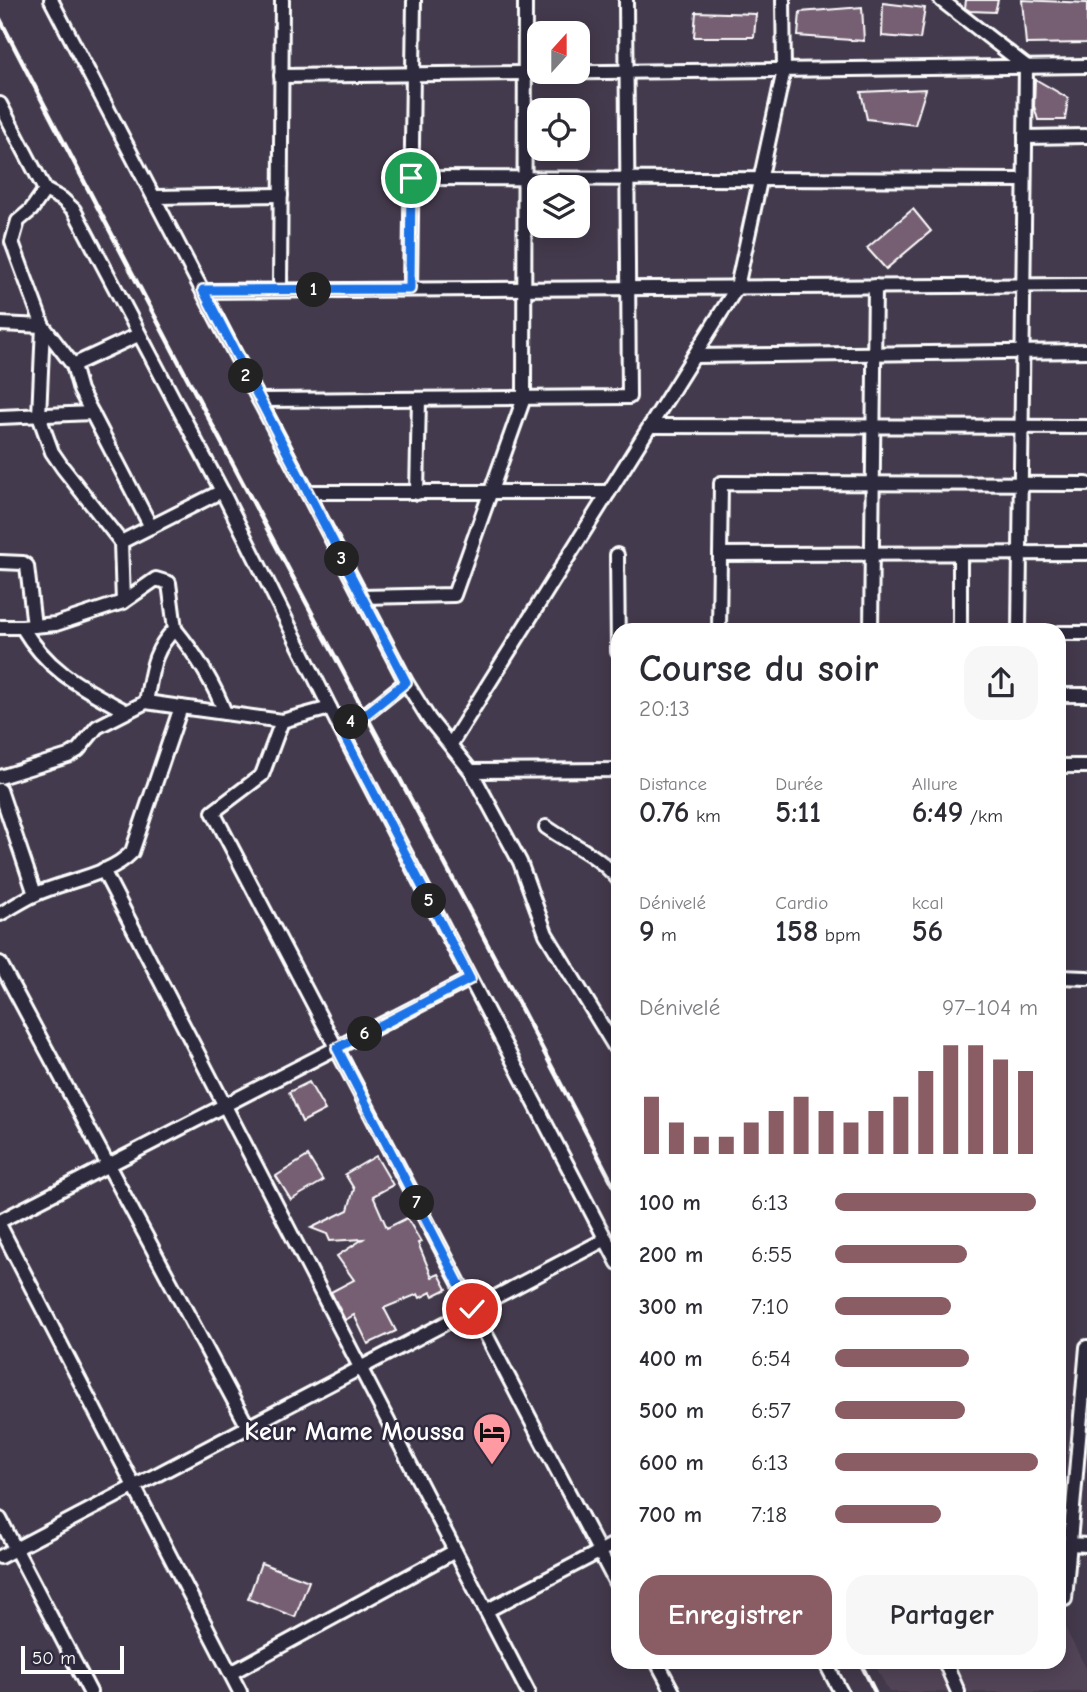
<!DOCTYPE html>
<html lang="fr">
<meta charset="utf-8">
<style>
:root{--surface:#fff;--page:#f7f7f7;--text:#2b2b33;--muted:#7c7c81;--accent:#8a5d65}
body{margin:0;font-family:"Comic Neue",sans-serif;background:var(--page);color:var(--text);height:100vh;display:flex;flex-direction:column;font-size:26px;white-space:nowrap}
*{box-sizing:border-box;margin:0}
p{font-size:23px;color:var(--muted)}
.icon{flex:none;width:38px;height:38px;fill:none;stroke:currentColor;stroke-width:2;stroke-linecap:round;stroke-linejoin:round}
.map{position:relative;flex:1;overflow:hidden}
.drawer{position:absolute;left:611px;top:623px;width:455px;height:1046px;display:flex;flex-direction:column;background:var(--surface);border-radius:21px;box-shadow:0 4px 18px #0003}
.drawer>*{flex:none}
.needle{width:46px;rotate:21deg}
.controls{position:absolute;left:527px;top:21px;display:grid;gap:14px}
.controls a{display:grid;place-items:center;width:63px;height:63px;border-radius:14px;background:var(--surface);box-shadow:0 4px 18px #0003;font-size:35px}
.scale{position:absolute;left:21px;bottom:18px;width:103px;box-sizing:border-box;padding-left:7px;border:4px solid #fff;border-top:0;font-size:19px;line-height:24px;white-space:nowrap;color:#fff;-webkit-text-stroke:5px #2f2a3d;paint-order:stroke}
.pin{position:absolute;display:grid;place-items:center;width:60px;height:60px;color:#fff;margin:-30px;border:4px solid #fff;border-radius:50%;box-shadow:0 2px 7px #0007}
.km{position:absolute;width:35px;height:35px;margin:-18px;border-radius:50%;background:#222;color:#fff;font-size:19px;line-height:35px;text-align:center}
.round{display:grid;place-items:center;flex:none;width:74px;height:74px;border-radius:21px;background:var(--page)}
.headline{display:flex;align-items:center;justify-content:space-between;height:119px;padding:0 28px}
h1{font-size:38px;font-weight:600;line-height:52px}
.metrics{display:grid;grid-template-columns:repeat(3,1fr);gap:10px;height:119px;padding:7px 28px}
.metrics div{display:grid;align-content:center}
.metrics b{font-size:30px;font-weight:600}
.metrics small{font-size:19px;font-weight:400}
.metrics p{font-size:19px}
.chart{height:196px;padding:14px 28px}
.chart p{display:flex;justify-content:space-between}
.chart svg{width:100%;height:126px;margin-top:7px;stroke:var(--accent);stroke-width:6}
.cta{display:flex;gap:14px;margin-top:auto;padding:14px 28px}
.cta a{flex:1;height:80px;border-radius:21px;background:var(--accent);color:#fff;font-size:28px;font-weight:600;line-height:80px;text-align:center}
.cta a+a{background:var(--page);color:var(--text)}
ul{padding:0 28px;list-style:none;font-size:23px}
li{display:grid;grid-template-columns:112px 84px 1fr;align-items:center;height:52px}
li i{height:18px;border-radius:9px;background:var(--accent)}
.map>svg:first-child{display:block}
</style>
<div class="map">
<svg width="1087" height="1692" viewBox="0 0 1087 1692">
<rect width="100%" height="100%" fill="#443a4d"/>
<filter id="ink" filterUnits="userSpaceOnUse"><feTurbulence type="fractalNoise" baseFrequency=".0143" numOctaves="2"/><feDisplacementMap in="SourceGraphic" scale="14" xChannelSelector="R" yChannelSelector="G"/><feConvolveMatrix kernelMatrix="1 2 1 2 8 2 1 2 1" color-interpolation-filters="sRGB"/></filter>
<g filter="url(#ink)">
<polygon fill="#534558" points="1059,1525 1061,1620 1087,1670 1087,1692 889,1692 874,1663 1059,1662"/>
<g fill="#765f73" stroke="#fff" stroke-width="2">
<polygon points="966,0 998,0 995,12 970,11 965,8"/>
<polygon points="1022,0 1087,3 1087,43 1026,44"/>
<polygon points="883,3 925,8 920,39 882,36"/>
<polygon points="862,7 864,41 798,36 800,12"/>
<polygon points="696,12 756,14 754,37 694,37"/>
<polygon points="1035,79 1068,98 1065,120 1038,120 1034,106"/>
<polygon points="926,89 915,125 867,119 861,92"/>
<polygon points="913,209 931,231 886,269 867,248"/>
<polygon points="309,1082 325,1110 302,1122 289,1092"/>
<polygon points="308,1156 323,1181 291,1200 276,1176"/>
<polygon points="376,1156 393,1185 373,1196 387,1228 407,1218 421,1242 418,1243 432,1277 439,1274 447,1289 433,1296 431,1292 420,1298 418,1294 384,1308 396,1331 368,1344 354,1315 345,1320 331,1292 354,1280 337,1256 363,1239 330,1241 327,1234 311,1228 348,1210 354,1189 345,1174"/>
<polygon points="261,1563 309,1581 295,1617 248,1599"/>
</g>
<g fill="none" stroke-linecap="round" stroke-linejoin="round">
<defs>
<g id="minor">
<polyline points="51,0 406,682 429,719 471,771 520,862 546,934 618,1052"/>
<polyline points="941,0 1026,66 1019,630"/>
<polyline points="281,76 1087,66"/>
<polyline points="0,104 45,190 62,199 74,210 222,491 340,728 618,1263"/>
<polyline points="1025,137 1087,136"/>
<polyline points="411,178 1024,180"/>
<polyline points="45,190 31,210 18,221 12,242 43,326 39,416 52,452 63,468 121,542 123,602"/>
<polyline points="155,197 281,195"/>
<polyline points="410,289 414,0"/>
<polyline points="280,290 282,0"/>
<polyline points="203,291 1087,285"/>
<polyline points="0,324 43,326 73,365"/>
<polyline points="138,335 73,365 80,390 151,527"/>
<polyline points="694,356 1087,351"/>
<polyline points="259,400 629,397 626,0"/>
<polyline points="0,417 92,413"/>
<polyline points="650,426 1087,427"/>
<polyline points="307,492 609,492"/>
<polyline points="417,493 419,399"/>
<polyline points="121,542 222,491"/>
<polyline points="720,554 1087,553"/>
<polyline points="617,555 618,652"/>
<polyline points="0,562 23,563 27,566 34,626"/>
<polyline points="362,597 454,595 524,398 525,0"/>
<polyline points="0,627 22,627"/>
<path d="M175,629C197,656 213,681 225,713"/>
<polyline points="719,630 721,483 1087,484"/>
<polyline points="871,630 875,286"/>
<polyline points="960,630 960,553"/>
<polyline points="1059,633 1087,633"/>
<polyline points="1059,695 1087,695"/>
<polyline points="181,707 282,721 330,708"/>
<path d="M125,711C80,686 49,672 22,627L56,624L123,602L156,579L169,583L175,629C152,651 152,672 146,702"/>
<polyline points="282,721 262,775 213,812 618,1587"/>
<polyline points="340,728 366,714 406,682"/>
<polyline points="451,744 737,287 784,70 783,0"/>
<polyline points="1059,766 1087,766"/>
<polyline points="471,771 618,770"/>
<path d="M0,777L68,756L78,750L97,727L146,702L181,707L132,852C108,877 65,880 34,895C23,900 11,908 0,914"/>
<polyline points="0,790 35,894"/>
<path d="M546,827C573,846 596,853 618,879"/>
<polyline points="103,870 528,1692"/>
<polyline points="0,963 248,1427"/>
<polyline points="1059,977 1087,978"/>
<polyline points="0,1221 470,979"/>
<polyline points="0,1226 240,1692"/>
<polyline points="0,1519 90,1692"/>
<polyline points="1070,1544 1087,1545"/>
<polyline points="0,1557 606,1239"/>
<polyline points="1065,1599 1087,1347"/>
<polyline points="486,1611 618,1542"/>
<polyline points="657,1662 673,1692"/>
<polyline points="825,1662 841,1692"/>
<polyline points="945,1662 958,1692"/>
<polyline points="231,1673 455,1551"/>
</g>
</defs>
<use href="#minor" stroke="#fff" stroke-width="18"/>
<use href="#minor" stroke="#2f2a3d" stroke-width="12"/>
<g stroke="#fff" stroke-width="4.5">
<path d="M0,19C202,413 415,801 618,1194"/>
<polyline points="860,1662 875,1692"/>
</g>
</g>
</g>
<g fill="none" stroke-linecap="round" stroke-linejoin="round" filter="url(#ink)">
<defs>
<polyline id="route" points="411,178 410,289 203,290 406,682 366,714 340,728 470,979 337,1048 472,1309"/>
</defs>
<use href="#route" stroke="#fff" stroke-width="14"/>
<use href="#route" stroke="#1a73e8" stroke-width="9"/>
</g>
<defs>
<symbol id="hotel-pin" viewBox="-11 -11 22 30"><path d="M0 17L-7.5 6A9.5 9.5 0 1 1 7.5 6Z" fill="#ff9aa2" stroke="#2f2a3d"/><path d="M-6-4.5h1.5V1H6V5H4.5V3h-9V5H-6ZM-4 0a1.8 1.8 0 1 1 3.6 0ZM.5 0V-2.5h3Q6-2.5 6 0Z" fill="#111"/></symbol>
</defs>
<g fill-rule="evenodd">
<use href="#hotel-pin" x="470" y="1410" width="44" height="60"/>
</g>
<g text-anchor="middle" dominant-baseline="central" stroke-width="5" stroke-linejoin="round" paint-order="stroke">
<g font-size="26" font-weight="bold" fill="#fff" stroke="#2f2a3d" text-anchor="end">
<text x="465" y="1432">Keur Mame Moussa</text>
</g>
</g>
</svg>
<div class="controls">
<a><svg class="needle" viewBox="-14 -14 28 28"><path d="M0-13l5 13h-10z" fill="#e53935"/><path d="M0 13l5-13h-10z" fill="#7c7c81"/></svg></a>
<a><svg class="icon" aria-label="locate" viewBox="0 0 24 24"><circle cx="12" cy="12" r="6"/><path d="M12 2v4M12 18v4M2 12h4M18 12h4"/></svg></a>
<a><svg class="icon" aria-label="layers" viewBox="0 0 24 24"><path d="M12 4l9 5-9 5-9-5zM3 14l9 5 9-5"/></svg></a>
</div>
<div class="scale">50 m</div>
<div class="pin" style="left:411px;top:178px;background:#1e9e55"><svg class="icon" aria-label="arrive" viewBox="0 0 24 24"><path d="M6 21V4h12l-3 4 3 4H6"/></svg></div>
<div class="pin" style="left:472px;top:1309px;background:#d93025"><svg class="icon" aria-label="check" viewBox="0 0 24 24"><path d="M5 12l5 5 9-10"/></svg></div>
<b class="km" style="left:314px;top:290px">1</b>
<b class="km" style="left:246px;top:376px">2</b>
<b class="km" style="left:342px;top:559px">3</b>
<b class="km" style="left:351px;top:722px">4</b>
<b class="km" style="left:429px;top:901px">5</b>
<b class="km" style="left:365px;top:1034px">6</b>
<b class="km" style="left:417px;top:1203px">7</b>
<section class="drawer">
<div class="headline"><div><h1>Course du soir</h1><p>20:13</p></div><a class="round"><svg class="icon" aria-label="share" viewBox="0 0 24 24"><path d="M12 15V3M7 8l5-5 5 5M5 13v7h14v-7"/></svg></a></div>
<div class="metrics">
<div><p>Distance</p><b>0.76<small> km</small></b></div>
<div><p>Durée</p><b>5:11</b></div>
<div><p>Allure</p><b>6:49<small> /km</small></b></div>
</div>
<div class="metrics">
<div><p>Dénivelé</p><b>9<small> m</small></b></div>
<div><p>Cardio</p><b>158<small> bpm</small></b></div>
<div><p>kcal</p><b>56</b></div>
</div>
<div class="chart"><p><span>Dénivelé</span>97–104 m</p>
<svg viewBox="0 0 160 44" preserveAspectRatio="none"><path d="M5 44V24M15 44V33M25 44V38M35 44V38M45 44V33M55 44V29M65 44V24M75 44V29M85 44V33M95 44V29M105 44V24M115 44V15M125 44V6M135 44V6M145 44V11M155 44V15"/></svg>
</div>
<ul>
<li><b>100 m</b>6:13<i style="width:99%"></i></li>
<li><b>200 m</b>6:55<i style="width:65%"></i></li>
<li><b>300 m</b>7:10<i style="width:57%"></i></li>
<li><b>400 m</b>6:54<i style="width:66%"></i></li>
<li><b>500 m</b>6:57<i style="width:64%"></i></li>
<li><b>600 m</b>6:13<i style="width:100%"></i></li>
<li><b>700 m</b>7:18<i style="width:52%"></i></li>
</ul>
<div class="cta"><a>Enregistrer</a><a>Partager</a></div>
</section>
</div>
